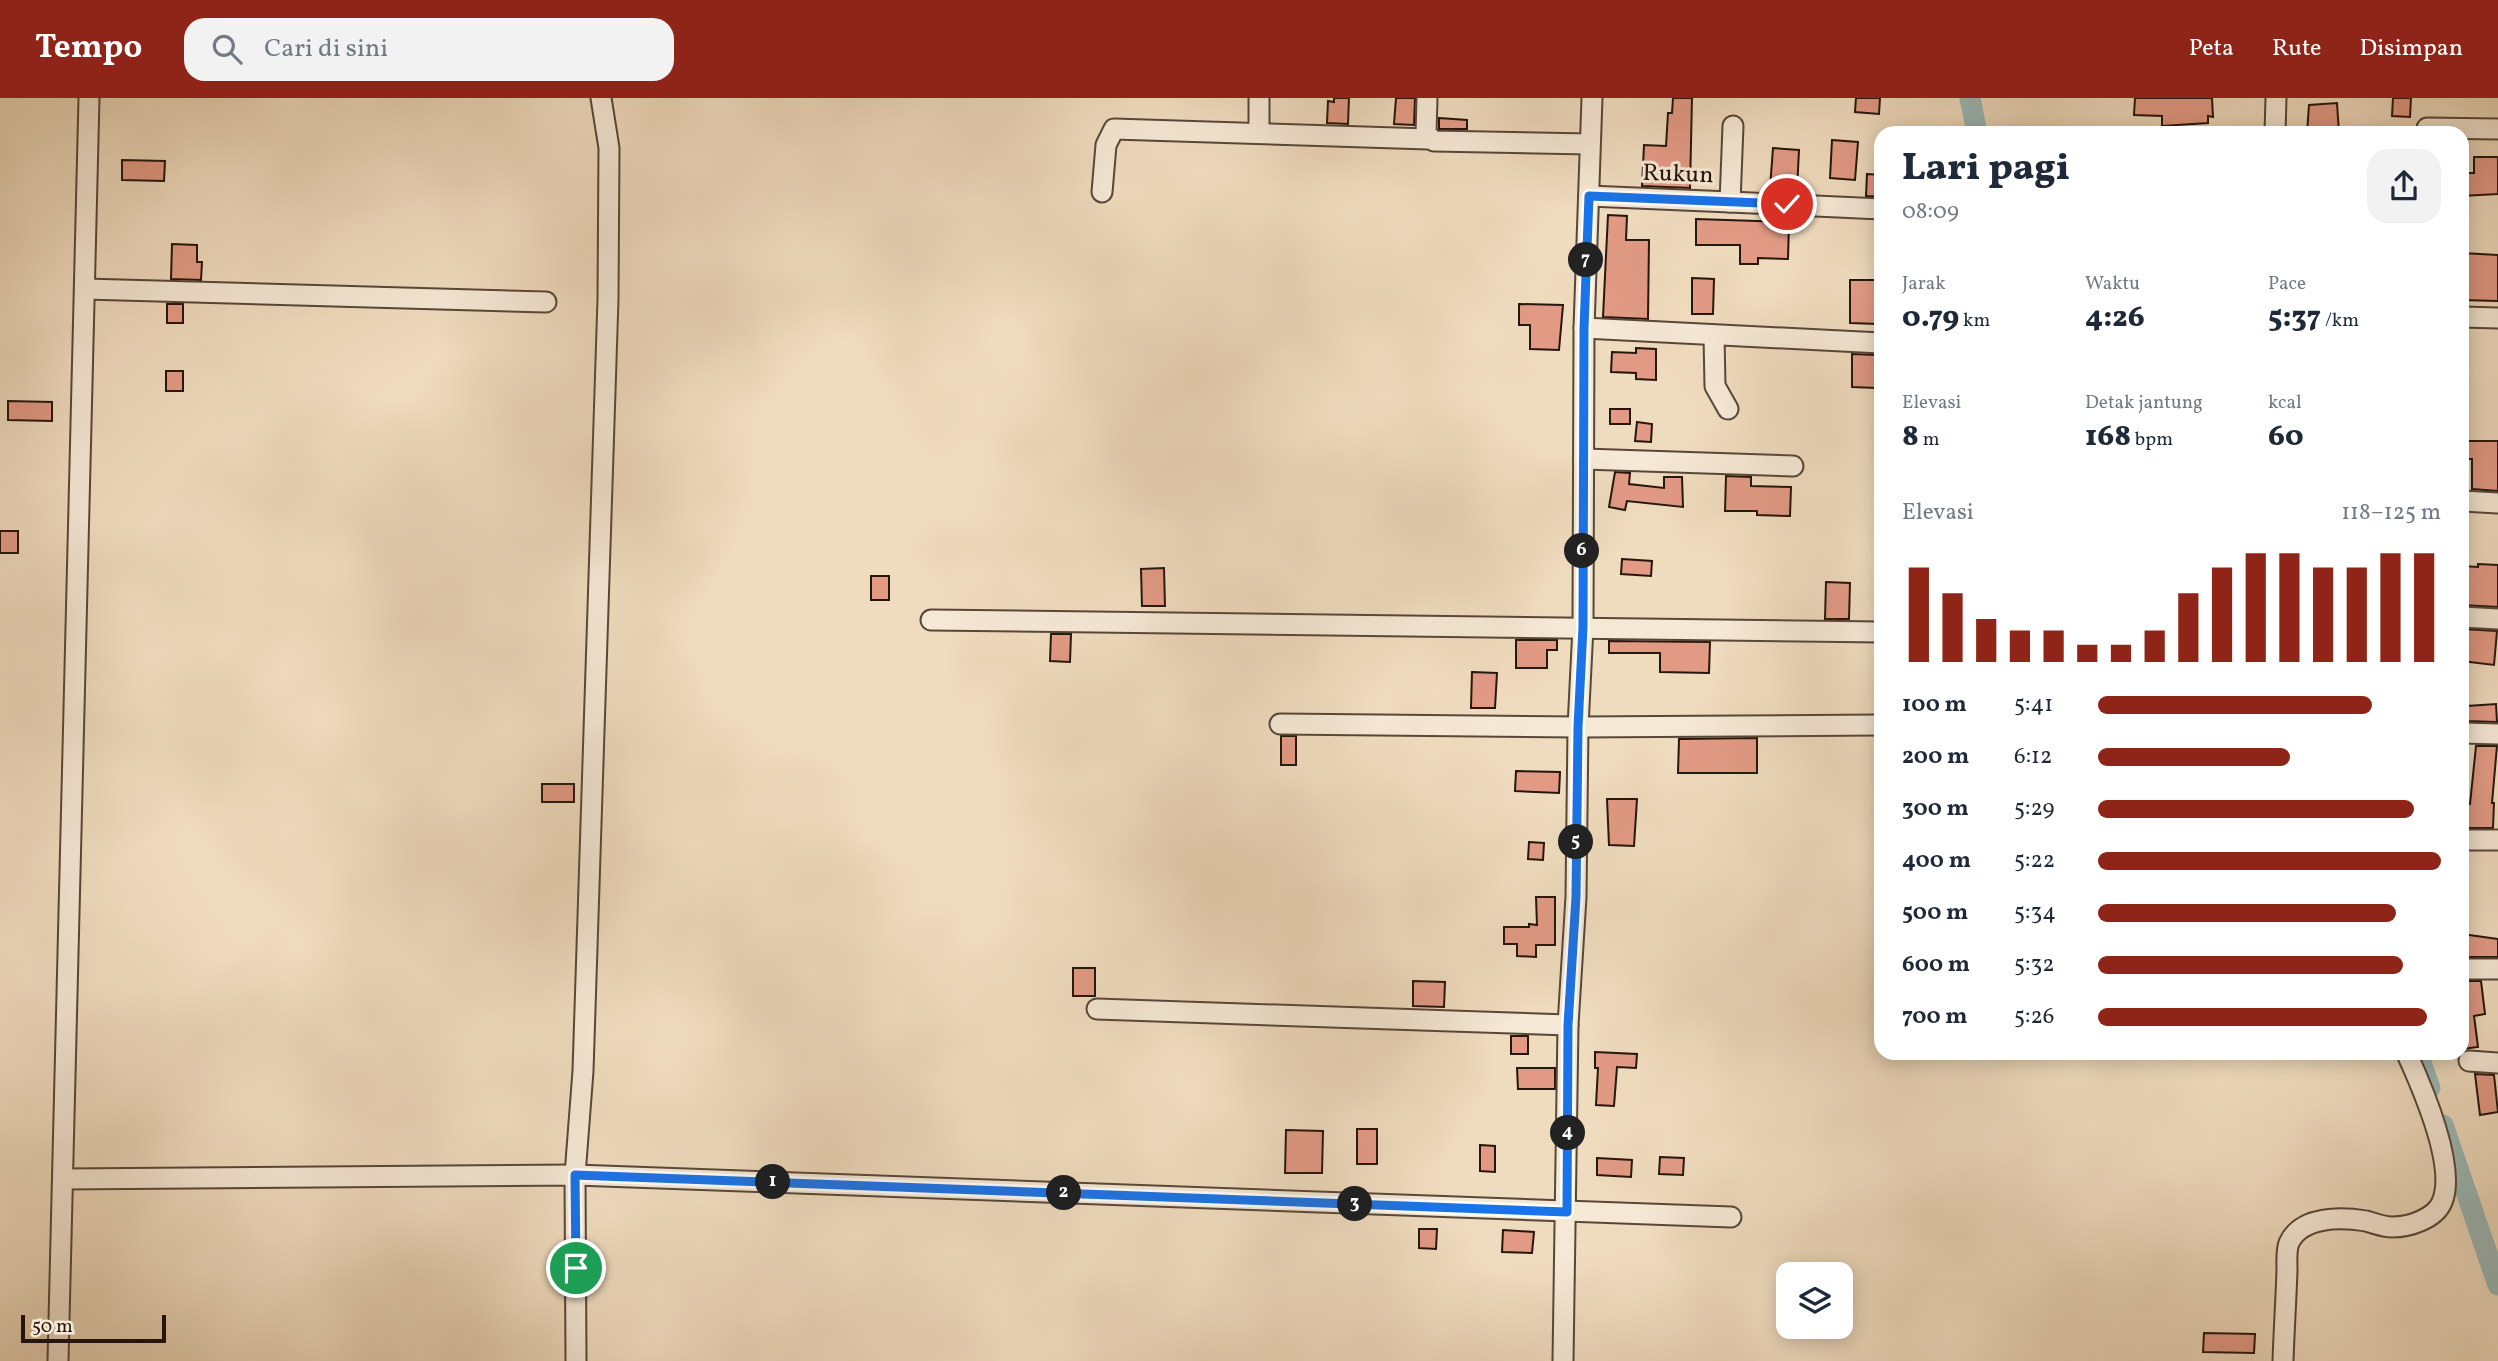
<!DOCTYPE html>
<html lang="id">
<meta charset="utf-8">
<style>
:root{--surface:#fff;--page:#f2f2f3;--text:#1f2937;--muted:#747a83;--accent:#8f2418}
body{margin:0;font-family:Vollkorn,serif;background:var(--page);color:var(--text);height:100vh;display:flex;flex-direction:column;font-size:26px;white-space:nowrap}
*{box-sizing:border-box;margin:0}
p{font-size:23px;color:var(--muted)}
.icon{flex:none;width:38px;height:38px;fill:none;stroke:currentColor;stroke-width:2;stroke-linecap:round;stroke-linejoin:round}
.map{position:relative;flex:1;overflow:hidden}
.sheet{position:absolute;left:1874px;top:28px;width:595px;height:934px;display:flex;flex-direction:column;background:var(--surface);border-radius:21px;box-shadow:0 4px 18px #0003}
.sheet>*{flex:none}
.tools{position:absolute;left:1776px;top:1164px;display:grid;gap:14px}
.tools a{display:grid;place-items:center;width:77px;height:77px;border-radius:14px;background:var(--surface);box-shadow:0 4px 18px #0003;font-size:35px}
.scale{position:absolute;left:21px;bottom:18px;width:145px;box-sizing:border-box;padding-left:7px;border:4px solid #26160c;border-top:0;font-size:19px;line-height:24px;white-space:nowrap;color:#26160c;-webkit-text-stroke:5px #f5e8d5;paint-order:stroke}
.pin{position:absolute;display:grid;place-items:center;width:60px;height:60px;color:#fff;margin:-30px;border:4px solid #fff;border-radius:50%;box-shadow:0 2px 7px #0007}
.km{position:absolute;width:35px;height:35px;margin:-18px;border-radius:50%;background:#222;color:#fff;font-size:19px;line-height:35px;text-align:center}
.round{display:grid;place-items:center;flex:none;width:74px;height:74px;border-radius:21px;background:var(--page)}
.overview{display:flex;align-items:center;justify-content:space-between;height:119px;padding:0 28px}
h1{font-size:38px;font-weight:800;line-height:52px}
.metrics{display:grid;grid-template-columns:repeat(3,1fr);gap:10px;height:119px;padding:7px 28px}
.metrics div{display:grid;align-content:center}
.metrics b{font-size:30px;font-weight:800}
.metrics small{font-size:19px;font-weight:400}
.metrics p{font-size:19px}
.chart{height:196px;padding:14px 28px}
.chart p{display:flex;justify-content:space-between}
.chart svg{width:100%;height:126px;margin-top:7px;stroke:var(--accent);stroke-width:6}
ul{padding:0 28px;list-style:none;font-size:23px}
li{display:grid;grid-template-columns:112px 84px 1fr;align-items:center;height:52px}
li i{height:18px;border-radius:9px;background:var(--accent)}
header{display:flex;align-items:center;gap:42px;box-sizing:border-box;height:98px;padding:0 35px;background:var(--accent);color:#fff}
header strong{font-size:33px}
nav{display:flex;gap:38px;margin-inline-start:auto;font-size:24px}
.search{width:490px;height:63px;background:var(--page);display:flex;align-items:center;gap:18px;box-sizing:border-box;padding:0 24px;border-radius:21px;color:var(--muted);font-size:26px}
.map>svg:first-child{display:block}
</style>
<header>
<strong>Tempo</strong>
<div class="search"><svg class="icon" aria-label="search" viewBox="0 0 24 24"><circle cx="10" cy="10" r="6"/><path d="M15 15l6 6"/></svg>Cari di sini</div>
<nav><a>Peta</a><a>Rute</a><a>Disimpan</a></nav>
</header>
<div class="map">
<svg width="2498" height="1263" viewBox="0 0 2498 1263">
<rect width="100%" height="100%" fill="#efdbbe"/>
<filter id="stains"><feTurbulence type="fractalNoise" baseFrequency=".00286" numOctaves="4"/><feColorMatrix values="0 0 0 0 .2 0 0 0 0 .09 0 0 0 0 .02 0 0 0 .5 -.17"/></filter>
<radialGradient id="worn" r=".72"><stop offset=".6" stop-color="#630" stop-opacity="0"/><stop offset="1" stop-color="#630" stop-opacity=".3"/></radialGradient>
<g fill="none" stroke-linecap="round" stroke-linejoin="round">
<g stroke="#9bb9b8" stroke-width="21">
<polyline points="1970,0 1977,35"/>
<polyline points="2418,956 2430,990"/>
<polyline points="2443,1027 2498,1187"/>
</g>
</g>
<g fill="#e29a85" stroke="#26160c" stroke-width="2">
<polygon points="1334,0 1349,0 1348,26 1327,25 1328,3 1334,4"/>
<polygon points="1396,0 1415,0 1414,27 1394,26"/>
<polygon points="1673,0 1692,0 1690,90 1642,88 1644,47 1666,48 1668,15 1672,15"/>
<polygon points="1856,0 1880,0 1879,16 1855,14"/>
<polygon points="2135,0 2212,0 2213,19 2208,18 2208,25 2162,28 2162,18 2134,17"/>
<polygon points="2393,0 2411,0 2410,19 2392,18"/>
<polygon points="2337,5 2339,35 2307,35 2309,7"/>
<polygon points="1439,20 1467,22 1467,31 1439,31"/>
<polygon points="1832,42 1858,44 1855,82 1830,80"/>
<polygon points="1773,50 1799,52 1797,92 1770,90"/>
<polygon points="2474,59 2498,59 2498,96 2462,98 2462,75 2474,75"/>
<polygon points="122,62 165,63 164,83 122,82"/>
<polygon points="1867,76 1881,77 1881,99 1866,98"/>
<polygon points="1608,117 1627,118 1626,142 1649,142 1648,221 1603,219"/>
<polygon points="1696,121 1789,124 1788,161 1758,160 1758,166 1740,166 1740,147 1696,147"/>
<polygon points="172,146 197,147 197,164 202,164 201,182 171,181"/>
<polygon points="2462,155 2498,157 2498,203 2462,202"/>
<polygon points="1692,180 1714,181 1713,216 1692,216"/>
<polygon points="1850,182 1879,182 1878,226 1850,225"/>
<rect x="167" y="206" width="16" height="19"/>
<polygon points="1519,206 1563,207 1559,252 1530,251 1530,227 1519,227"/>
<polygon points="1636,250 1656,251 1656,282 1636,281 1636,275 1611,274 1612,254 1636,255"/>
<polygon points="1852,256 1877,257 1876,290 1852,289"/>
<rect x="166" y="273" width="17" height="20"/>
<polygon points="8,303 52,304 52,323 8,322"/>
<rect x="1610" y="311" width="20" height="15"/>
<polygon points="1637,324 1652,326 1651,344 1635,343"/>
<polygon points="2462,343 2498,343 2498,393 2472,391 2472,361 2462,361"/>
<polygon points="1615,374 1630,375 1629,386 1664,390 1664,379 1682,379 1683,409 1627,403 1625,412 1609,409"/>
<polygon points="1726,378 1751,379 1751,388 1791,389 1790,418 1757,417 1757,413 1725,413"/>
<rect x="0" y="433" width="18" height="22"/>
<polygon points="1622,461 1652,463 1651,478 1621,476"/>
<polygon points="2478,466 2498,467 2498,509 2462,507 2462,468 2478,469"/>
<polygon points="1164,470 1165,508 1142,508 1141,471"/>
<rect x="871" y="478" width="18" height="24"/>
<polygon points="1826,484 1850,485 1849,521 1825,521"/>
<polygon points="2462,531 2497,533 2494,567 2462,563"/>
<polygon points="1051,536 1071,536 1070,564 1050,563"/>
<polygon points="1516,542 1557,542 1557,552 1547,552 1547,570 1516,570"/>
<polygon points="1609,543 1710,544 1709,575 1660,574 1660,555 1609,555"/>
<polygon points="1472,574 1497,575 1495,610 1471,610"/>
<polygon points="2496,606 2497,624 2464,623 2467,608"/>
<rect x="1281" y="638" width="15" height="29"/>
<polygon points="1757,640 1757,675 1678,675 1679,641"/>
<polygon points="2476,648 2497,648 2492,705 2494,705 2493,730 2462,730 2462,706 2470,706"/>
<polygon points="1516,673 1560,674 1559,695 1515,693"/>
<rect x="542" y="686" width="32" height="18"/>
<polygon points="1607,701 1637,701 1634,748 1609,747"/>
<polygon points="1529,744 1544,745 1543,762 1528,761"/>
<polygon points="1536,799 1555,799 1555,847 1536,847 1536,859 1517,858 1517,846 1504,846 1504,829 1529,829 1529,826 1537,827"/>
<polygon points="2462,836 2498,841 2498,859 2462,859"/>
<rect x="1073" y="870" width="22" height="28"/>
<polygon points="1413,883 1445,884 1444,909 1413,908"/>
<polygon points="2462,883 2481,883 2485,916 2474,918 2478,949 2462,951"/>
<rect x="1511" y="938" width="17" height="18"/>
<polygon points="1595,954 1637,956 1636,970 1617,969 1614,1008 1596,1007 1598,970 1595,970"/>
<polygon points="1517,970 1555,970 1555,991 1518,991"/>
<polygon points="2475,976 2494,977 2498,1014 2480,1017"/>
<rect x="1357" y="1031" width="20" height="35"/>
<polygon points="1286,1032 1323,1033 1322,1075 1285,1075"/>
<polygon points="1480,1047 1495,1048 1495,1074 1480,1073"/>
<polygon points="1660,1059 1684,1060 1683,1077 1659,1076"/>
<polygon points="1597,1060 1632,1062 1631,1079 1597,1077"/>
<polygon points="1419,1131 1437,1131 1436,1151 1419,1150"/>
<polygon points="1503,1132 1534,1134 1532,1155 1502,1154"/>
<polygon points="2204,1235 2255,1236 2254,1255 2203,1254"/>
</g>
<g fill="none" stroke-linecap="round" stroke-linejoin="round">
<defs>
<g id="minor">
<polyline points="1259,0 1259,35"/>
<polyline points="1427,0 1426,36 1434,43 1589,46"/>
<polyline points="2427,30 2498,31"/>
<polyline points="2275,35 2276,0"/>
<polyline points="1102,94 1106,47 1114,31 1428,41"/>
<polyline points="1589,98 1730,104 1733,28"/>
<polyline points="1730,104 1881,111"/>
<polyline points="85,191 546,204"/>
<polyline points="2462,219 2498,220"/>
<polyline points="1584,230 1881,245"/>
<polyline points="1714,237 1715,288 1728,311"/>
<polyline points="1584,361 1793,368"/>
<polyline points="2462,403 2498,405"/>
<polyline points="2462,519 2498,521"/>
<polyline points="931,522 1881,534"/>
<polyline points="1280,626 1578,629 1881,627"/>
<polyline points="2462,635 2498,636"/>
<polyline points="2462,742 2498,742"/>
<polyline points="2462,871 2498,871"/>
<polyline points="1097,911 1568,927"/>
<polyline points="2469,963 2498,965"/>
<polyline points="64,1081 575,1077 1731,1119"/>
<polyline points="58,1263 89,0"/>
<polyline points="576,1263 575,1077 583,973 608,201 609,50 601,0"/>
<polyline points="1563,1263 1568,927 1576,799 1578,629 1583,529 1584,230 1592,0"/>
<path d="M2283,1263C2284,1233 2286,1202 2287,1172C2287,1165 2286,1152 2289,1145C2301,1118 2341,1119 2366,1123C2374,1125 2383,1129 2392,1129C2409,1129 2435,1121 2442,1104C2457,1069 2422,989 2407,956"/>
</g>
</defs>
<use href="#minor" stroke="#584738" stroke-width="23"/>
<use href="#minor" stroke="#f5e8d5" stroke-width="19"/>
</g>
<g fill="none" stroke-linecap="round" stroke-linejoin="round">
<defs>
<polyline id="route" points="576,1170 575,1077 1567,1114 1568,927 1576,799 1578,629 1583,529 1584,230 1589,98 1787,106"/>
</defs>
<use href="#route" stroke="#fff" stroke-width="14"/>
<use href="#route" stroke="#1a73e8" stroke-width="9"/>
</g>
<g text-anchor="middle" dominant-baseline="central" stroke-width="6" stroke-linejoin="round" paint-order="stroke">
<g font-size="24" fill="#26160c" stroke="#f5e8d5">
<text transform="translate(1678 77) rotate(2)">Rukun</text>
</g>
</g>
<rect width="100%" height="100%" filter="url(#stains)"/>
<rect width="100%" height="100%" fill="url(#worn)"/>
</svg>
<div class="tools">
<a><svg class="icon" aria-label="layers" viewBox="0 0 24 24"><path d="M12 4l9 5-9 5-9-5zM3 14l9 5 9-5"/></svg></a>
</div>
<div class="scale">50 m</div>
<div class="pin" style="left:576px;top:1170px;background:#1e9e55"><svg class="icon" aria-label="arrive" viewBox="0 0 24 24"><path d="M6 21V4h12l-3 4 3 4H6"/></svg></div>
<div class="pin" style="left:1787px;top:106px;background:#d93025"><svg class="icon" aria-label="check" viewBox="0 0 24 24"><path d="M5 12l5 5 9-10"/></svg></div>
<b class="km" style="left:773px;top:1084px">1</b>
<b class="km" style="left:1064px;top:1095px">2</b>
<b class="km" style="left:1355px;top:1106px">3</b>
<b class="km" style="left:1568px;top:1035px">4</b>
<b class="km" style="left:1576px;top:744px">5</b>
<b class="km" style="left:1582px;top:453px">6</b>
<b class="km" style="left:1586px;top:162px">7</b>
<section class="sheet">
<div class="overview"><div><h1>Lari pagi</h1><p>08:09</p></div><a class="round"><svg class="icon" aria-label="share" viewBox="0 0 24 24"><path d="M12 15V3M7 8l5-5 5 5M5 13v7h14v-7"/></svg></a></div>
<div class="metrics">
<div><p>Jarak</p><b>0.79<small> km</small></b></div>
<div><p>Waktu</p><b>4:26</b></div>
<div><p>Pace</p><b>5:37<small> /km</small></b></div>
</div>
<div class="metrics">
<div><p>Elevasi</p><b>8<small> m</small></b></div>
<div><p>Detak jantung</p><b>168<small> bpm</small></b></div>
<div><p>kcal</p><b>60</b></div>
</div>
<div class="chart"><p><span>Elevasi</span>118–125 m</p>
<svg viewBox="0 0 160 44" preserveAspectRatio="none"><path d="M5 44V11M15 44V20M25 44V29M35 44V33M45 44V33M55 44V38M65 44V38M75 44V33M85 44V20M95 44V11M105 44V6M115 44V6M125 44V11M135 44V11M145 44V6M155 44V6"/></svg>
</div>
<ul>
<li><b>100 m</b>5:41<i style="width:80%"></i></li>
<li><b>200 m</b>6:12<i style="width:56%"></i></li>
<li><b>300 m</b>5:29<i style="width:92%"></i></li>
<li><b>400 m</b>5:22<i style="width:100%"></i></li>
<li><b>500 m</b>5:34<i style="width:87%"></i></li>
<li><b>600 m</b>5:32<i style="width:89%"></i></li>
<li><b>700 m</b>5:26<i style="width:96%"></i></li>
</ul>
</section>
</div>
